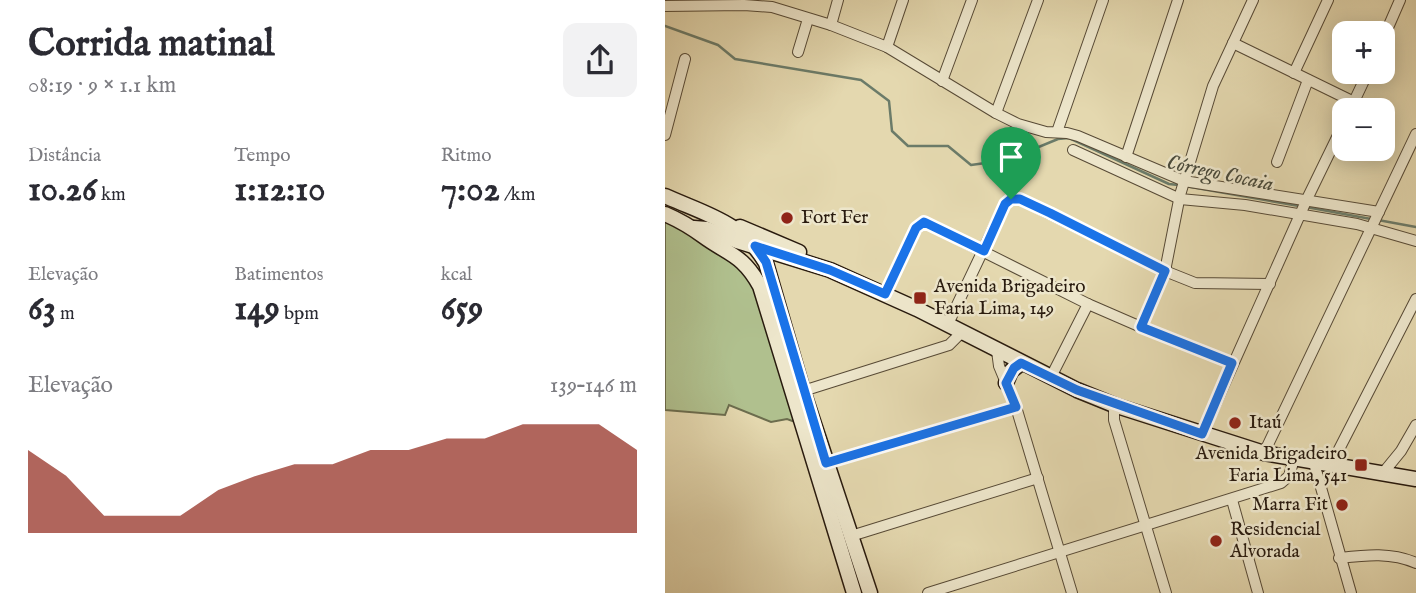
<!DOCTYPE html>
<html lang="pt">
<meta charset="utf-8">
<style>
:root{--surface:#fff;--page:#f2f2f3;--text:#2b2b33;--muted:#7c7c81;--accent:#8f2418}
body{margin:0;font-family:"IM FELL English",serif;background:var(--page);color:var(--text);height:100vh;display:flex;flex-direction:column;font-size:26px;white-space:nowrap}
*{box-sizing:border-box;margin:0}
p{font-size:23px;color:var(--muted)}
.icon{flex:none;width:38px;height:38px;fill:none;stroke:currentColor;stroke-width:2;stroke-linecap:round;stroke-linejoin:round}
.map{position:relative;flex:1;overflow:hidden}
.drawer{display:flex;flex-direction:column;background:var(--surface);width:665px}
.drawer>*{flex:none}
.fabs{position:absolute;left:667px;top:21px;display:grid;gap:14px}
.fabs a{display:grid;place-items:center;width:63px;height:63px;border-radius:14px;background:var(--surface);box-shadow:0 4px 18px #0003;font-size:35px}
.pin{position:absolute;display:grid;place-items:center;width:60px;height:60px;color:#fff;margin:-72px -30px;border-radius:50% 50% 50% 0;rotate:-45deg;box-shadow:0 0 7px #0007}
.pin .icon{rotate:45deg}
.round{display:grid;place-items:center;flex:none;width:74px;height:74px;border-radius:14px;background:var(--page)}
.overview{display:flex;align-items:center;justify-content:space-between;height:119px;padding:0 28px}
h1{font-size:38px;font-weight:700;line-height:52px}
.figures{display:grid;grid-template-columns:repeat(3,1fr);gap:10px;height:119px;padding:7px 28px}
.figures div{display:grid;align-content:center}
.figures b{font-size:35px;font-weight:700}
.figures small{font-size:19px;font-weight:400}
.figures p{font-size:19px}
.chart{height:196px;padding:14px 28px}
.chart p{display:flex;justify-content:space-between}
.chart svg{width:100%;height:126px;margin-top:7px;fill:var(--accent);opacity:.7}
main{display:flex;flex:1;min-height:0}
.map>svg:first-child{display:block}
</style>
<main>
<section class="drawer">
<div class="overview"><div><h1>Corrida matinal</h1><p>08:19 · 9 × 1.1 km</p></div><a class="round"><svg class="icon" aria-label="share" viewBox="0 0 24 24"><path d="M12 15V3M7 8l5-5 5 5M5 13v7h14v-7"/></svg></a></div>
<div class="figures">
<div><p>Distância</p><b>10.26<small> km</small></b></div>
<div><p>Tempo</p><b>1:12:10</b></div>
<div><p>Ritmo</p><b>7:02<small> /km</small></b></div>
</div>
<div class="figures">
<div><p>Elevação</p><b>63<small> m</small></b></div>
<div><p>Batimentos</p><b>149<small> bpm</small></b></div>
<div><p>kcal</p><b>659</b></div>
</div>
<div class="chart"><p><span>Elevação</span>139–146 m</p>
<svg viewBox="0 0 160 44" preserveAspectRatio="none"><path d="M0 44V15L10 24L20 38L30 38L40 38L50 29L60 24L70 20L80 20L90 15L100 15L110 11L120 11L130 6L140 6L150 6L160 15V44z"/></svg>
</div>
</section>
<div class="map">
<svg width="751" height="593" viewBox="0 0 751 593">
<rect width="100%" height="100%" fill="#e4d8af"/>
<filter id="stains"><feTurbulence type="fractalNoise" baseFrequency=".00286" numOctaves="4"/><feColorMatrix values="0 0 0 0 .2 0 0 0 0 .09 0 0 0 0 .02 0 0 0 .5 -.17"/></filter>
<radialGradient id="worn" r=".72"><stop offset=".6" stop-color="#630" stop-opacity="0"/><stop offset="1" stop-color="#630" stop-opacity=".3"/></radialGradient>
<path fill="#b0c08e" stroke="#6c6d4e" stroke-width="2" d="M0,221C36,238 72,256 92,292L133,423L122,419L106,422L64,405L60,415L0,410Z"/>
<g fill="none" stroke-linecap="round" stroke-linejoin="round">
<g stroke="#6b7b69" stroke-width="2.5">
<polyline points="0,26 53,45 70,59 196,80 224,101 227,131 243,146 283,146 306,165 342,160 393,139 404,138 504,184 513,185"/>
<polyline points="520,186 634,206"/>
<polyline points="641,207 706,219"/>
<polyline points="713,220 751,227"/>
</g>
<defs>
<g id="minor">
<polyline points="0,6 79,5 107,7 166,25 222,47 331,113 353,124 381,132 402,133 413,136 519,181 714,212"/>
<polyline points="166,25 173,0"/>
<polyline points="718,39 735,0"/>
<polyline points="568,43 689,102"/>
<polyline points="222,47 238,0"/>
<polyline points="133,52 143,19"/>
<polyline points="629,73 663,0"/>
<polyline points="277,81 307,0"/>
<polyline points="685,110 703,72"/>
<polyline points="331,113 373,0"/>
<polyline points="392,132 438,0"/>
<polyline points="0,135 20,59"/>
<polyline points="408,150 515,199 580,205 692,224 751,241"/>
<polyline points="461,157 513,0"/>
<polyline points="612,162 643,80"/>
<polyline points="220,294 251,228 259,222 423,304 476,327 567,363"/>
<polyline points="283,324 340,204 346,199 355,199 500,271 530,283 605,284"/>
<polyline points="476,327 500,271 515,195 548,86 588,0"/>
<polyline points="332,351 334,366 351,407 407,593"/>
<polyline points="386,377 423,304"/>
<polyline points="138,391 284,345 297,332"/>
<polyline points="449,405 449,420 501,593"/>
<polyline points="537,434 642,199 679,123"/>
<polyline points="599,453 751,134"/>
<polyline points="161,463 351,407"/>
<polyline points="649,463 686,593"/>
<polyline points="666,465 751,299"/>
<polyline points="718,473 736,451 751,425"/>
<polyline points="567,500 593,593"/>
<polyline points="186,536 373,478"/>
<path d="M674,558C701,555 726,552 751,563"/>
<polyline points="263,593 616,483 624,476 629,459"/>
</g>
<g id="secondary">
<path d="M0,196C40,214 77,222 101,263L138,391L205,593"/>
<path d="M0,214C14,220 26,227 38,236C64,255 77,254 95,286L189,593"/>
<polyline points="75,227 134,252"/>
<polyline points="29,228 42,229 72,241 165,270 252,309 412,390 449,405 599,453 751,479"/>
<polyline points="341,383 346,371 356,363"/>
</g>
</defs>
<use href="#minor" stroke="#574a36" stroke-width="12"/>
<use href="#secondary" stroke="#281a0e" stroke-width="17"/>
<use href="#minor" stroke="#ede6cb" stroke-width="10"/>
<use href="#secondary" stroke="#ede6cb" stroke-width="14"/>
</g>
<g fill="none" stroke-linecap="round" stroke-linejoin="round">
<defs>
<polygon id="route" points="346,199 355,199 385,213 500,271 476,327 567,363 537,434 412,390 356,363 349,368 341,383 351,407 161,463 101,262 90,246 165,270 220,294 251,228 259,222 319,251 340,204"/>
</defs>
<use href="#route" stroke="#fff" stroke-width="14"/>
<use href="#route" stroke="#1a73e8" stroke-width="9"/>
</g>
<g fill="#8f2418" stroke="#ede6cb" stroke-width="2.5">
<circle cx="122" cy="218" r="7"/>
<rect x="248" y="291" width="14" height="14" rx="3.5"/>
<circle cx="570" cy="423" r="7"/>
<rect x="689" y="458" width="14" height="14" rx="3.5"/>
<circle cx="677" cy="505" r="7"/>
<circle cx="551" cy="541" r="7"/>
</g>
<g text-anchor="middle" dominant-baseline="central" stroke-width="5" stroke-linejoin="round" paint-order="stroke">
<g font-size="19" fill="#281a0e" stroke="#ede6cb" text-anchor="start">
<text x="136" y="218">Fort Fer</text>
<text x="269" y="287">Avenida Brigadeiro<tspan x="269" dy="22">Faria Lima, 149</tspan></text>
<text x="584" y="423">Itaú</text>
<text x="682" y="454" text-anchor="end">Avenida Brigadeiro<tspan x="682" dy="22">Faria Lima, 541</tspan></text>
<text x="663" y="505" text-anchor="end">Marra Fit</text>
<text x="565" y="530">Residencial<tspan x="565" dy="22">Alvorada</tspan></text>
</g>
<g font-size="21" font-style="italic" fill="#494a3b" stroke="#ede6cb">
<text transform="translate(555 174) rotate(12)">Córrego Cocaia</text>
</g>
</g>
<rect width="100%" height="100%" filter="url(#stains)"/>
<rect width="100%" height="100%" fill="url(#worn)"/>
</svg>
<div class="fabs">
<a>+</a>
<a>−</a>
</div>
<div class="pin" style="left:346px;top:199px;background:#1e9e55"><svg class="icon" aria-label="arrive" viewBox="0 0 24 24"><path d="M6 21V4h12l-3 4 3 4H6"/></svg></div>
</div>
</main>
